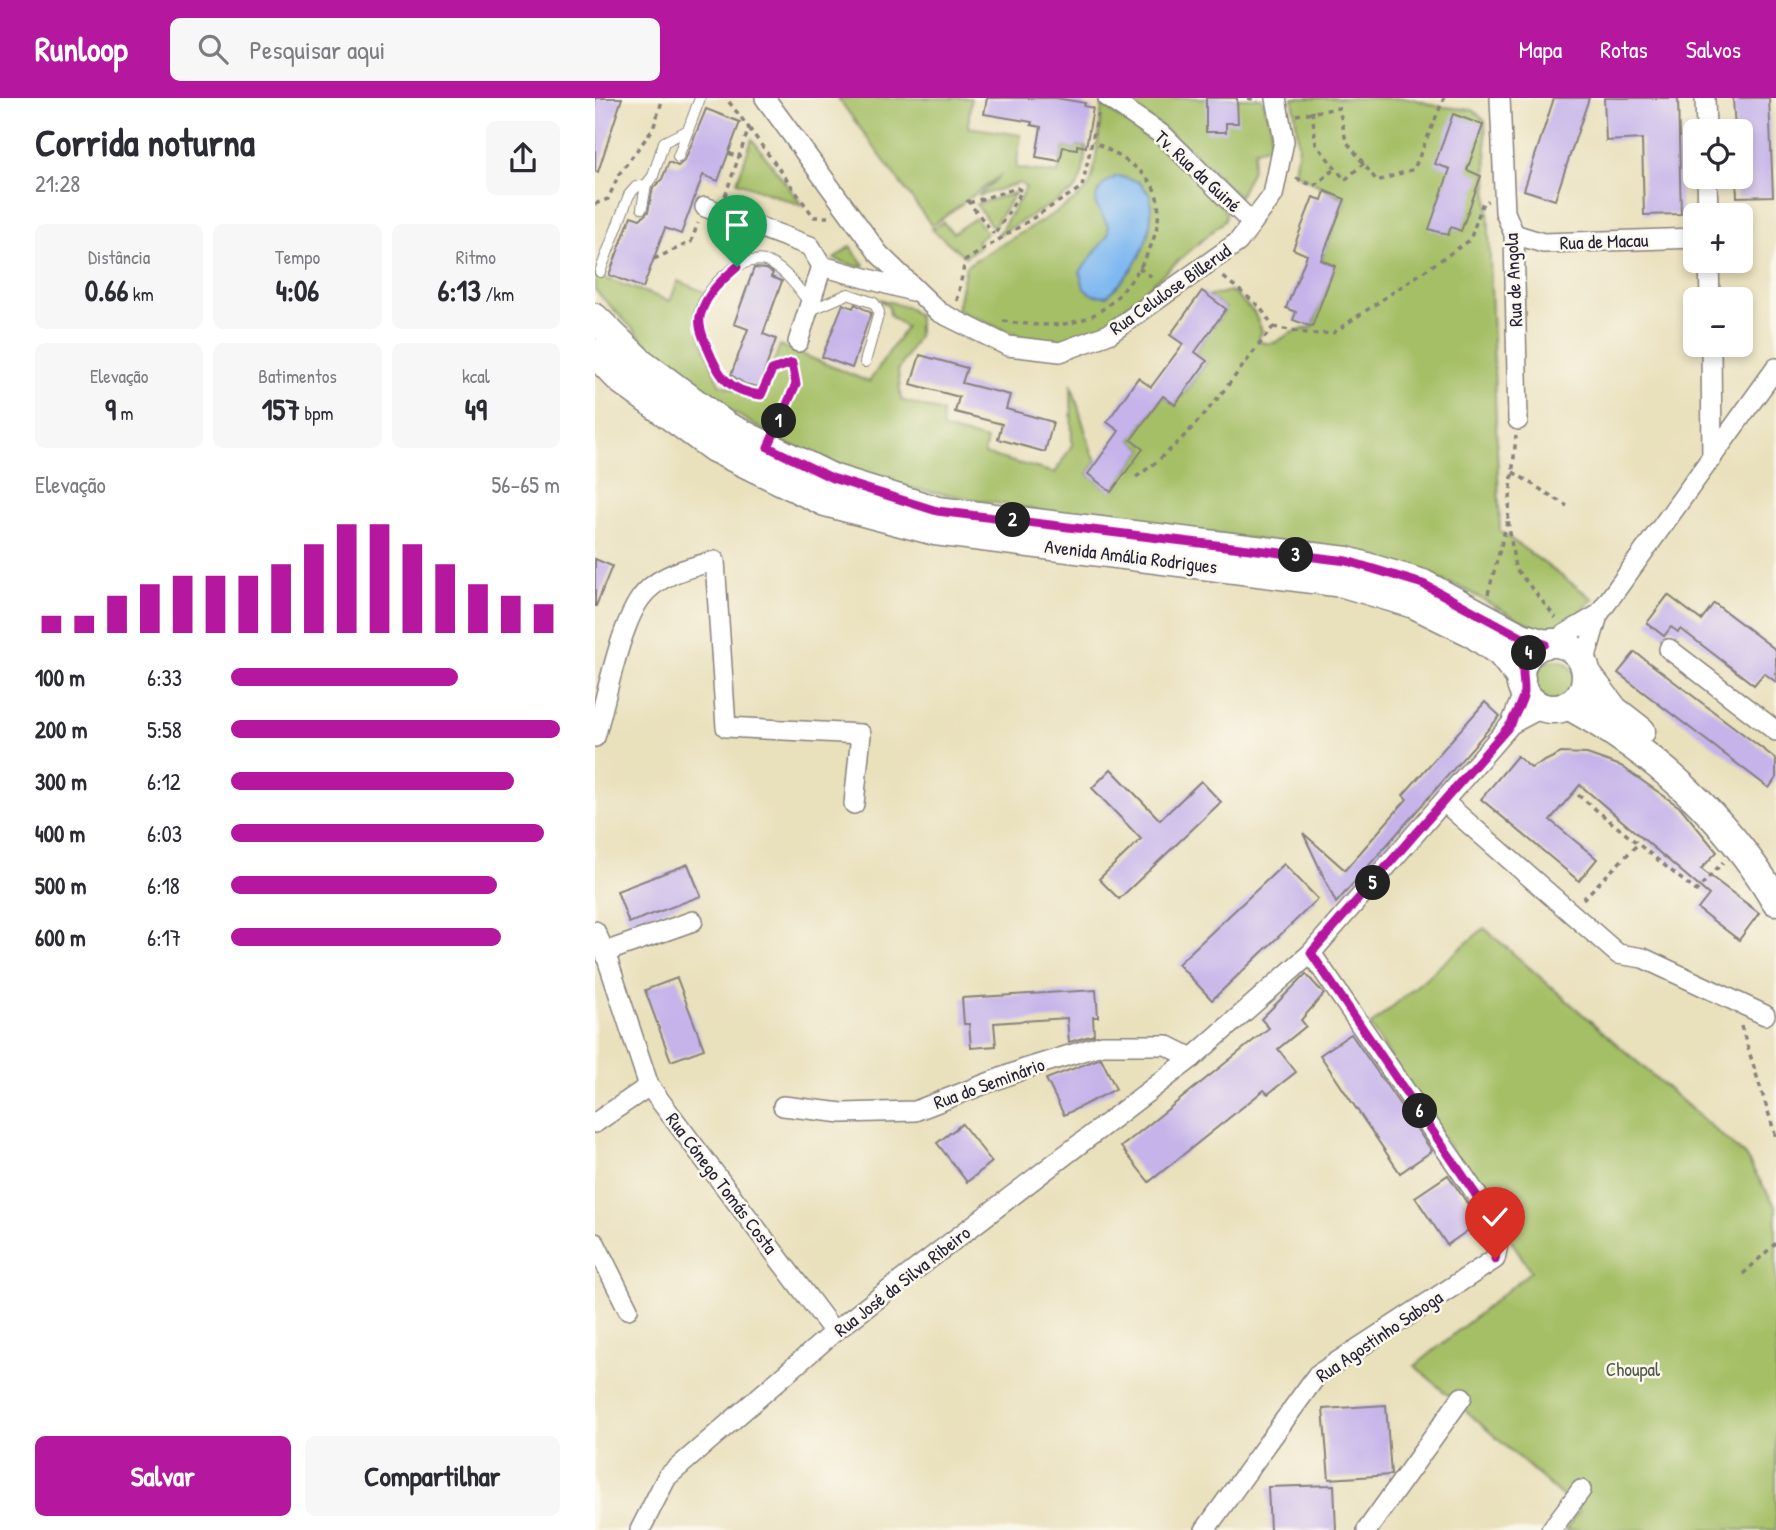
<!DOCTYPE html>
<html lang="pt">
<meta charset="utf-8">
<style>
:root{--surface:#fff;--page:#f7f7f7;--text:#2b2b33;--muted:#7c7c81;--accent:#b5179e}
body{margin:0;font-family:"Patrick Hand",sans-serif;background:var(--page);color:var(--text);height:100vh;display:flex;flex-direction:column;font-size:26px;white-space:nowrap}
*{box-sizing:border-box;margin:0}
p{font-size:23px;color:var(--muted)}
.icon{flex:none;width:38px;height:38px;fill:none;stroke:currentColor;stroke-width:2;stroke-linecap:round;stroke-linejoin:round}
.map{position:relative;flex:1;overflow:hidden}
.panel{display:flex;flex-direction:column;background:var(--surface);width:595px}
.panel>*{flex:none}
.fabs{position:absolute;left:1088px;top:21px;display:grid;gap:14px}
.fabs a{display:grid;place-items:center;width:70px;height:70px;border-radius:10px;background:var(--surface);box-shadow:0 4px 10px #0003;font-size:35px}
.pin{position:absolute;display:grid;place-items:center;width:60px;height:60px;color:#fff;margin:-72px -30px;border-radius:50% 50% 50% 0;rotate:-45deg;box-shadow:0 0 7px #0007}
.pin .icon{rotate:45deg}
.km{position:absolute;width:35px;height:35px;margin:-18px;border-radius:50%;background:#222;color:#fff;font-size:19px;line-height:35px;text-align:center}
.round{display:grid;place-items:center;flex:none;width:74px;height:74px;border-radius:10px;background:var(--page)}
.overview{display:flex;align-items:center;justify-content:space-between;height:119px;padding:0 35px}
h1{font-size:38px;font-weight:800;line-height:52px}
.figures{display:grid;grid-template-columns:repeat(3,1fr);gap:10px;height:119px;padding:7px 35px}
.figures div{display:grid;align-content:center;border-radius:10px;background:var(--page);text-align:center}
.figures b{font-size:30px;font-weight:800}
.figures small{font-size:19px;font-weight:400}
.figures p{font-size:19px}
.chart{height:196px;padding:14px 35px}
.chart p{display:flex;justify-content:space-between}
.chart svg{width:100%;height:126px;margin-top:7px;stroke:var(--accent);stroke-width:6}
.primary-button{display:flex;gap:14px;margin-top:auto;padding:14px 35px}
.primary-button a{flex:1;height:80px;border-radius:10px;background:var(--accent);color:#fff;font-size:28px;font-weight:800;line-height:80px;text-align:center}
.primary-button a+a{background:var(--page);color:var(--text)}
ul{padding:0 35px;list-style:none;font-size:23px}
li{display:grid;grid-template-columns:112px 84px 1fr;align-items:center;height:52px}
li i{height:18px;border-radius:9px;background:var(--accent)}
header{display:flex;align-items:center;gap:42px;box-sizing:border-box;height:98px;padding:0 35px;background:var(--accent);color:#fff}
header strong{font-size:33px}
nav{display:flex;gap:38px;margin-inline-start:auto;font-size:24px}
.search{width:490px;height:63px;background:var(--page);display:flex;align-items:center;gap:18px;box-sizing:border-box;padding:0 24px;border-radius:10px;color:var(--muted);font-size:26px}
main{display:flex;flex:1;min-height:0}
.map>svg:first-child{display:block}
</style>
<header>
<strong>Runloop</strong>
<div class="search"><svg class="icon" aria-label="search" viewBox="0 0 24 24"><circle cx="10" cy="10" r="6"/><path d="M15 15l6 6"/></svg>Pesquisar aqui</div>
<nav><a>Mapa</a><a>Rotas</a><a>Salvos</a></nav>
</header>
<main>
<section class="panel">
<div class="overview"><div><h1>Corrida noturna</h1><p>21:28</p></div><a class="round"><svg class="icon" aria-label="share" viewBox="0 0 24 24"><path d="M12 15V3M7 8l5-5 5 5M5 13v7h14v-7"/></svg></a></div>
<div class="figures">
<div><p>Distância</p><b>0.66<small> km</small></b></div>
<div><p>Tempo</p><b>4:06</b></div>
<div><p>Ritmo</p><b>6:13<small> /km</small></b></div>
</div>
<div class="figures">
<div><p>Elevação</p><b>9<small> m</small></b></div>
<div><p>Batimentos</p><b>157<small> bpm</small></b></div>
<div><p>kcal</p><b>49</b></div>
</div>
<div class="chart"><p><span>Elevação</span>56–65 m</p>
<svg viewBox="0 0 160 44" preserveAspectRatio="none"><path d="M5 44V38M15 44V38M25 44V31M35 44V27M45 44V24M55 44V24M65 44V24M75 44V20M85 44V13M95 44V6M105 44V6M115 44V13M125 44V20M135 44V27M145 44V31M155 44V34"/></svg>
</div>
<ul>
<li><b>100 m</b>6:33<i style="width:69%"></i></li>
<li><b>200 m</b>5:58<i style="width:100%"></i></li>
<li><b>300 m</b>6:12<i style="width:86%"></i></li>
<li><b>400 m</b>6:03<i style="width:95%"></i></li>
<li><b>500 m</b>6:18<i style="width:81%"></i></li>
<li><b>600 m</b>6:17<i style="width:82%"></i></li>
</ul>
<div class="primary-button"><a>Salvar</a><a>Compartilhar</a></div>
</section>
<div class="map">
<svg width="1181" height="1432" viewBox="0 0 1181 1432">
<rect width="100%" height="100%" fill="#fbf7ec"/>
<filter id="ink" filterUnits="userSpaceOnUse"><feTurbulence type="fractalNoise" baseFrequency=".0143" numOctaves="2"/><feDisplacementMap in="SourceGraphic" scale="14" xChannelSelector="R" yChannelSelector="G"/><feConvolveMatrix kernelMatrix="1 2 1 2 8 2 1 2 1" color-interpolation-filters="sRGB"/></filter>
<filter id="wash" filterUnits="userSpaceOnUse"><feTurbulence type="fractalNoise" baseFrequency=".00686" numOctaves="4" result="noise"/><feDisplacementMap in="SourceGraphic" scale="28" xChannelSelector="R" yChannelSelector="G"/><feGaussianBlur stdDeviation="1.57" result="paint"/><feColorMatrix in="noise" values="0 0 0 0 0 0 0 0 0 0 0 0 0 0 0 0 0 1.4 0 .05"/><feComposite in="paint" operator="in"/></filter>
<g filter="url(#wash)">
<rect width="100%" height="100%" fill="#e9e0bc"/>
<g fill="#a5bf66" stroke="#647050" stroke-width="2">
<path d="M243,0H376L373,29L426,37L421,70L463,76L468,49L481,51L482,47L491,49C489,66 489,82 477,94L403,137L431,90L425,85L383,98L407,76L337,128Z"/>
<polygon points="528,0 667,0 676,28 675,48 660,52 656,74 644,99 596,51"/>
<path d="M698,0H816L841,8L878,12L890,23L905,433L998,501L978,522L947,531L925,522L865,489L773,456L463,416L292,386L187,344L125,306L58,252L0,192V177L75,203L83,183L112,195L104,234L124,286L165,300L185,247L274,284L311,229L295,218L294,209L284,201L312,209L323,218V238L303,273L306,302L347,314L348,331L392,342L389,356L460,375L477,347L476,285L497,355L502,363L493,376L516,393L548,351L536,342L568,298L580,307L612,264L600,254L631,211L613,198L636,193L659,214L667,233L663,243C679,249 682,243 694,236C701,233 710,231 717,229L740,168L726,162L750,101L700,75L704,48Z"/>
<path d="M507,7L580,61L631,114L630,122L502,234L470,245L430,241L362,212L371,168C395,151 484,106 494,88C501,76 505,24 507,7Z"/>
<polygon points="157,41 208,108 142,84"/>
<polygon points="420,95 398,130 381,106"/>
<polygon points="380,120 392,135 382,143 385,148 370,159 337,131 348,124 358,135"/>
<polygon points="255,148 269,167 264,169 239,161"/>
<circle cx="960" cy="582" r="20"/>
<polygon points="889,830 1150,1058 1181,1109 1181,1432 970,1432 984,1413 820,1268 936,1173 775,928"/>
</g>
<path fill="#80b9f1" stroke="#516e96" stroke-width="2" d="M523,78L544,84L555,97C561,138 541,172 512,198L498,197L489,191L485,174L513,137V128L500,105C503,90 508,84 523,78Z"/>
<g id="blocks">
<g fill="#c5b3ea">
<polygon points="0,0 27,0 3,74 0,73"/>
<polygon points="392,0 461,0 490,5 489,8 498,10 491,49 482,47 482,51 468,49 465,63 441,59 446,29 436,27 437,24 389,16"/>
<polygon points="611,0 642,0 643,25 631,25 631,34 611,34"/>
<polygon points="959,0 994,0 960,102 929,92"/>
<polygon points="1009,0 1083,0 1086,116 1049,117 1047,41 1011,43"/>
<polygon points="1138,0 1174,0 1178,98 1142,99 1141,79 1146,79 1146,33 1140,33"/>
<polygon points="111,11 145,24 123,83 108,77 86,136 70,130 48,190 14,177 36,118 45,121 53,114 58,90 67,81 74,64 83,68 90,62"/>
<polygon points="858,16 888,27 872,72 886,78 866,133 856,129 853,137 834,131 855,71 840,66"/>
<polygon points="730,93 750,101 726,162 740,168 717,229 698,222 701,214 691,210 712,157 698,151 718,99 727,102"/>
<polygon points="159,170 171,171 178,175 176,179 187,183 168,236 181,241 164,289 150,286 136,277 153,231 139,226"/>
<polygon points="607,193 631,211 600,254 612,263 580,307 568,298 536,342 548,351 516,394 493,376 524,333 512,324 543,280 556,289 588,246 575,237"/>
<polygon points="248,206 258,210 260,206 276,215 257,270 227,259"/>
<polygon points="325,257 372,270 367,285 415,297 411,311 458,324 450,354 403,341 407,326 360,314 364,299 316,286"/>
<polygon points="0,461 17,468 1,508 0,508"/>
<polygon points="1073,497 1106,522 1119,505 1181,552 1181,584 1169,575 1159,587 1086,531 1083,534 1076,529 1069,538 1052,525"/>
<polygon points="1040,554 1181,661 1181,680 1174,690 1023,575"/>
<polygon points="890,604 905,618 741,805 708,735 750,772 812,701 808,697"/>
<polygon points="966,655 992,656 1026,668 1086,710 1122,754 1106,771 1164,815 1144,842 1103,811 1114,797 985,687 955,722 1002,761 984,783 886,701 922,658 936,670"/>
<polygon points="516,671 565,722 606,683 626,704 524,801 504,781 546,741 497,690"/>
<polygon points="93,766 106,798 34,825 22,793"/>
<polygon points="689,766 723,801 617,902 583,866"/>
<polygon points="711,876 729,896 706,922 711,928 683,951 701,974 673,996 669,992 554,1084 526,1049 674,930 666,921"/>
<polygon points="82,880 109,951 76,963 50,892"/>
<polygon points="501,892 503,919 498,919 499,937 474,944 472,920 399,925 401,948 376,950 374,926 369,926 367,900"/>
<polygon points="756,936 837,1053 805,1075 725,957"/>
<polygon points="506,960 521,991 469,1017 451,981"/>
<polygon points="367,1026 397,1064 372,1084 342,1045"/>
<polygon points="853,1077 885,1124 852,1147 820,1099"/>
<polygon points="791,1307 796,1377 734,1381 728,1311"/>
<polygon points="739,1387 741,1432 675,1432 673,1389"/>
</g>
</g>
</g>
<g filter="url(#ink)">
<use href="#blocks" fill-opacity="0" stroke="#86817c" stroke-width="2"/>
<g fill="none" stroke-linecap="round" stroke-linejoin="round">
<defs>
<g id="lane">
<polyline points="83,59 105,0"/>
<polyline points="47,110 51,87 58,78 69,44 93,32"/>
<polyline points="5,174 34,97 41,89 51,87"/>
<polyline points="216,212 253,196 279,205 284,214 270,264"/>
<path d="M166,297C137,294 123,279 113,252C109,242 104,231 104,220C105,194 146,153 173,164C192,173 203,190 215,206"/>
</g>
<g id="street">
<polyline points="170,0 284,156 344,214 413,248 465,254 514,236 643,144 678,97 689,43 681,0"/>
<polyline points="513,0 569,38 657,125"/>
<polyline points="905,0 910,114 919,136 923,322"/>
<polyline points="1110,0 1111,33"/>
<polyline points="1112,79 1113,117"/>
<polyline points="110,109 215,148 227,168 317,193"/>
<polyline points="919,136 948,145 1101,140"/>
<polyline points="1114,163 1115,201"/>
<polyline points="203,244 227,168"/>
<polyline points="1116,247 1117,360"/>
<polyline points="955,545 1003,517"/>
<polyline points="1074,551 1181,633"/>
<polyline points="989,566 1003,517 1181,270"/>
<polyline points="916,626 948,609"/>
<path d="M0,639C11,602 24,531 45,501C61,477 95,469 120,463L131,629L266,636L259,706"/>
<polyline points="849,704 1023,856 1048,860 1170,917"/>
<polyline points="0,833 10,854 54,988 239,1234"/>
<polyline points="10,854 98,823"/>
<polyline points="188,1008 247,1015 320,1013 429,971 507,947 571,947 597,960"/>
<polyline points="0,1025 54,988"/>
<polyline points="0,1145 33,1211"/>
<polyline points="45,1432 72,1379 239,1234 597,960 716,855 916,626 929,593"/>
<polyline points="610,1432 722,1277 900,1161 906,1132 716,855"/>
<polyline points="772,1432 867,1299"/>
<polyline points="956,1432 986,1392"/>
</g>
<g id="secondary">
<polyline points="0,220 44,263 131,328 237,380 343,413 752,463 828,486 926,539 950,546"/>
<polyline points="0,255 26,282 119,350 230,404 340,433 748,485 819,506 876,534 906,555 926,580"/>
<circle cx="958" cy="578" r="33"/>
<polyline points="991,575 1019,612 1046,633"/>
<path d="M973,607C1058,653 1132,720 1181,803"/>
</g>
</defs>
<use href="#lane" stroke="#86817c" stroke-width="12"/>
<use href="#street" stroke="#86817c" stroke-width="22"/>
<use href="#secondary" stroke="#86817c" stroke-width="31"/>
<g stroke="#86817c" stroke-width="3.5" stroke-dasharray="5 5" stroke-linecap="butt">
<polyline points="653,0 663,3"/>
<polyline points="717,13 721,46 750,82 769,65"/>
<polyline points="701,17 744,10 751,43 782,83 819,71 849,0"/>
<polyline points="154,30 219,119 233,119"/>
<polyline points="134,55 144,60"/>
<polyline points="701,80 719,88 740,71"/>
<polyline points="130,98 154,30 131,0"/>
<polyline points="372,102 399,136"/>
<polyline points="374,105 422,90 427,93 399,137"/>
<polyline points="0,106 13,101 24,76 58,31 68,0"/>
<polyline points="59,161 96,144 103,125"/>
<polyline points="544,170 560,181"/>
<polyline points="362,203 370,163 487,89 503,16"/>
<path d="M408,223C434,227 464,230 489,221C530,208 585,125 555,84C542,66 516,54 498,43"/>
<polyline points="678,229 717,236 738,235 875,142 888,104 893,103"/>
<polyline points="171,286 177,272 197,263"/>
<polyline points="182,328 201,286 197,265"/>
<polyline points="918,374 972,408"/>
<path d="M541,379C597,341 636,282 678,229L665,209L627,178"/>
<polyline points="913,421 921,338"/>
<polyline points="893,496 913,421 920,470 961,520"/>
<polyline points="983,697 1101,793 1128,764"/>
<polyline points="988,801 1043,746"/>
<polyline points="1146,928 1181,1039"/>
<polyline points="1148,1176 1181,1145"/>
</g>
<use href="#lane" stroke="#fff" stroke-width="10"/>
<use href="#street" stroke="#fff" stroke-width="19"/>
<use href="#secondary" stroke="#fff" stroke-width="28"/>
</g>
</g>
<g fill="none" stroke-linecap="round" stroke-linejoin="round" filter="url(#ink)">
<defs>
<path id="route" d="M142,169C126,183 113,194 106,215C102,225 107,237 111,246C123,277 132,293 166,297L177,272L197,265L201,286L173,349L237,380L342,413L752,463L828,486L926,539L950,546C920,557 929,569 929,593C929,602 919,617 916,626L716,855L905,1132L900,1161"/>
</defs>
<use href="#route" stroke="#fff" stroke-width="14"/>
<use href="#route" stroke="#b5179e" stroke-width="9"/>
</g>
<g text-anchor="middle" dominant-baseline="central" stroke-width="5" stroke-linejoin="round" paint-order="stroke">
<g font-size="19" fill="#22223b" stroke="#fbf7ec">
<text transform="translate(603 73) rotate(43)">Tv. Rua da Guiné</text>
<text transform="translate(1009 143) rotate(-2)">Rua de Macau</text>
<text transform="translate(918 182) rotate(-93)">Rua de Angola</text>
<text transform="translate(575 191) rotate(-35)">Rua Celulose Billerud</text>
<text transform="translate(536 458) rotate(7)">Avenida Amália Rodrigues</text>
<text transform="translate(394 985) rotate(-20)">Rua do Seminário</text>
<text transform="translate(127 1085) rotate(53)">Rua Cónego Tomás Costa</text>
<text transform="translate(307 1183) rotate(-38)">Rua José da Silva Ribeiro</text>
<text transform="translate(784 1238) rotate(-34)">Rua Agostinho Saboga</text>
</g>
<g font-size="19" fill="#50594a" stroke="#fbf7ec">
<text x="1038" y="1271">Choupal</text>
</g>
</g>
</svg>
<div class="fabs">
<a><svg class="icon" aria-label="locate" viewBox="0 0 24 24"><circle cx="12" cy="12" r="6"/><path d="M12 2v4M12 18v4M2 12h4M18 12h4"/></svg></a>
<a>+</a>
<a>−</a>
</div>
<div class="pin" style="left:142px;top:169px;background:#1e9e55"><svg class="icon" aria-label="arrive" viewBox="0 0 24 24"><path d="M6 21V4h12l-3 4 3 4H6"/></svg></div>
<div class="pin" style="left:900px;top:1161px;background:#d93025"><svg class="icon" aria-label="check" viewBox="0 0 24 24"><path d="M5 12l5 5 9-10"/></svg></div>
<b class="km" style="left:184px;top:323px">1</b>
<b class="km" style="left:418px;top:422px">2</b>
<b class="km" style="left:701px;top:457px">3</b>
<b class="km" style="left:934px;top:555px">4</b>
<b class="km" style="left:778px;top:785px">5</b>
<b class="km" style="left:825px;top:1013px">6</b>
</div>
</main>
